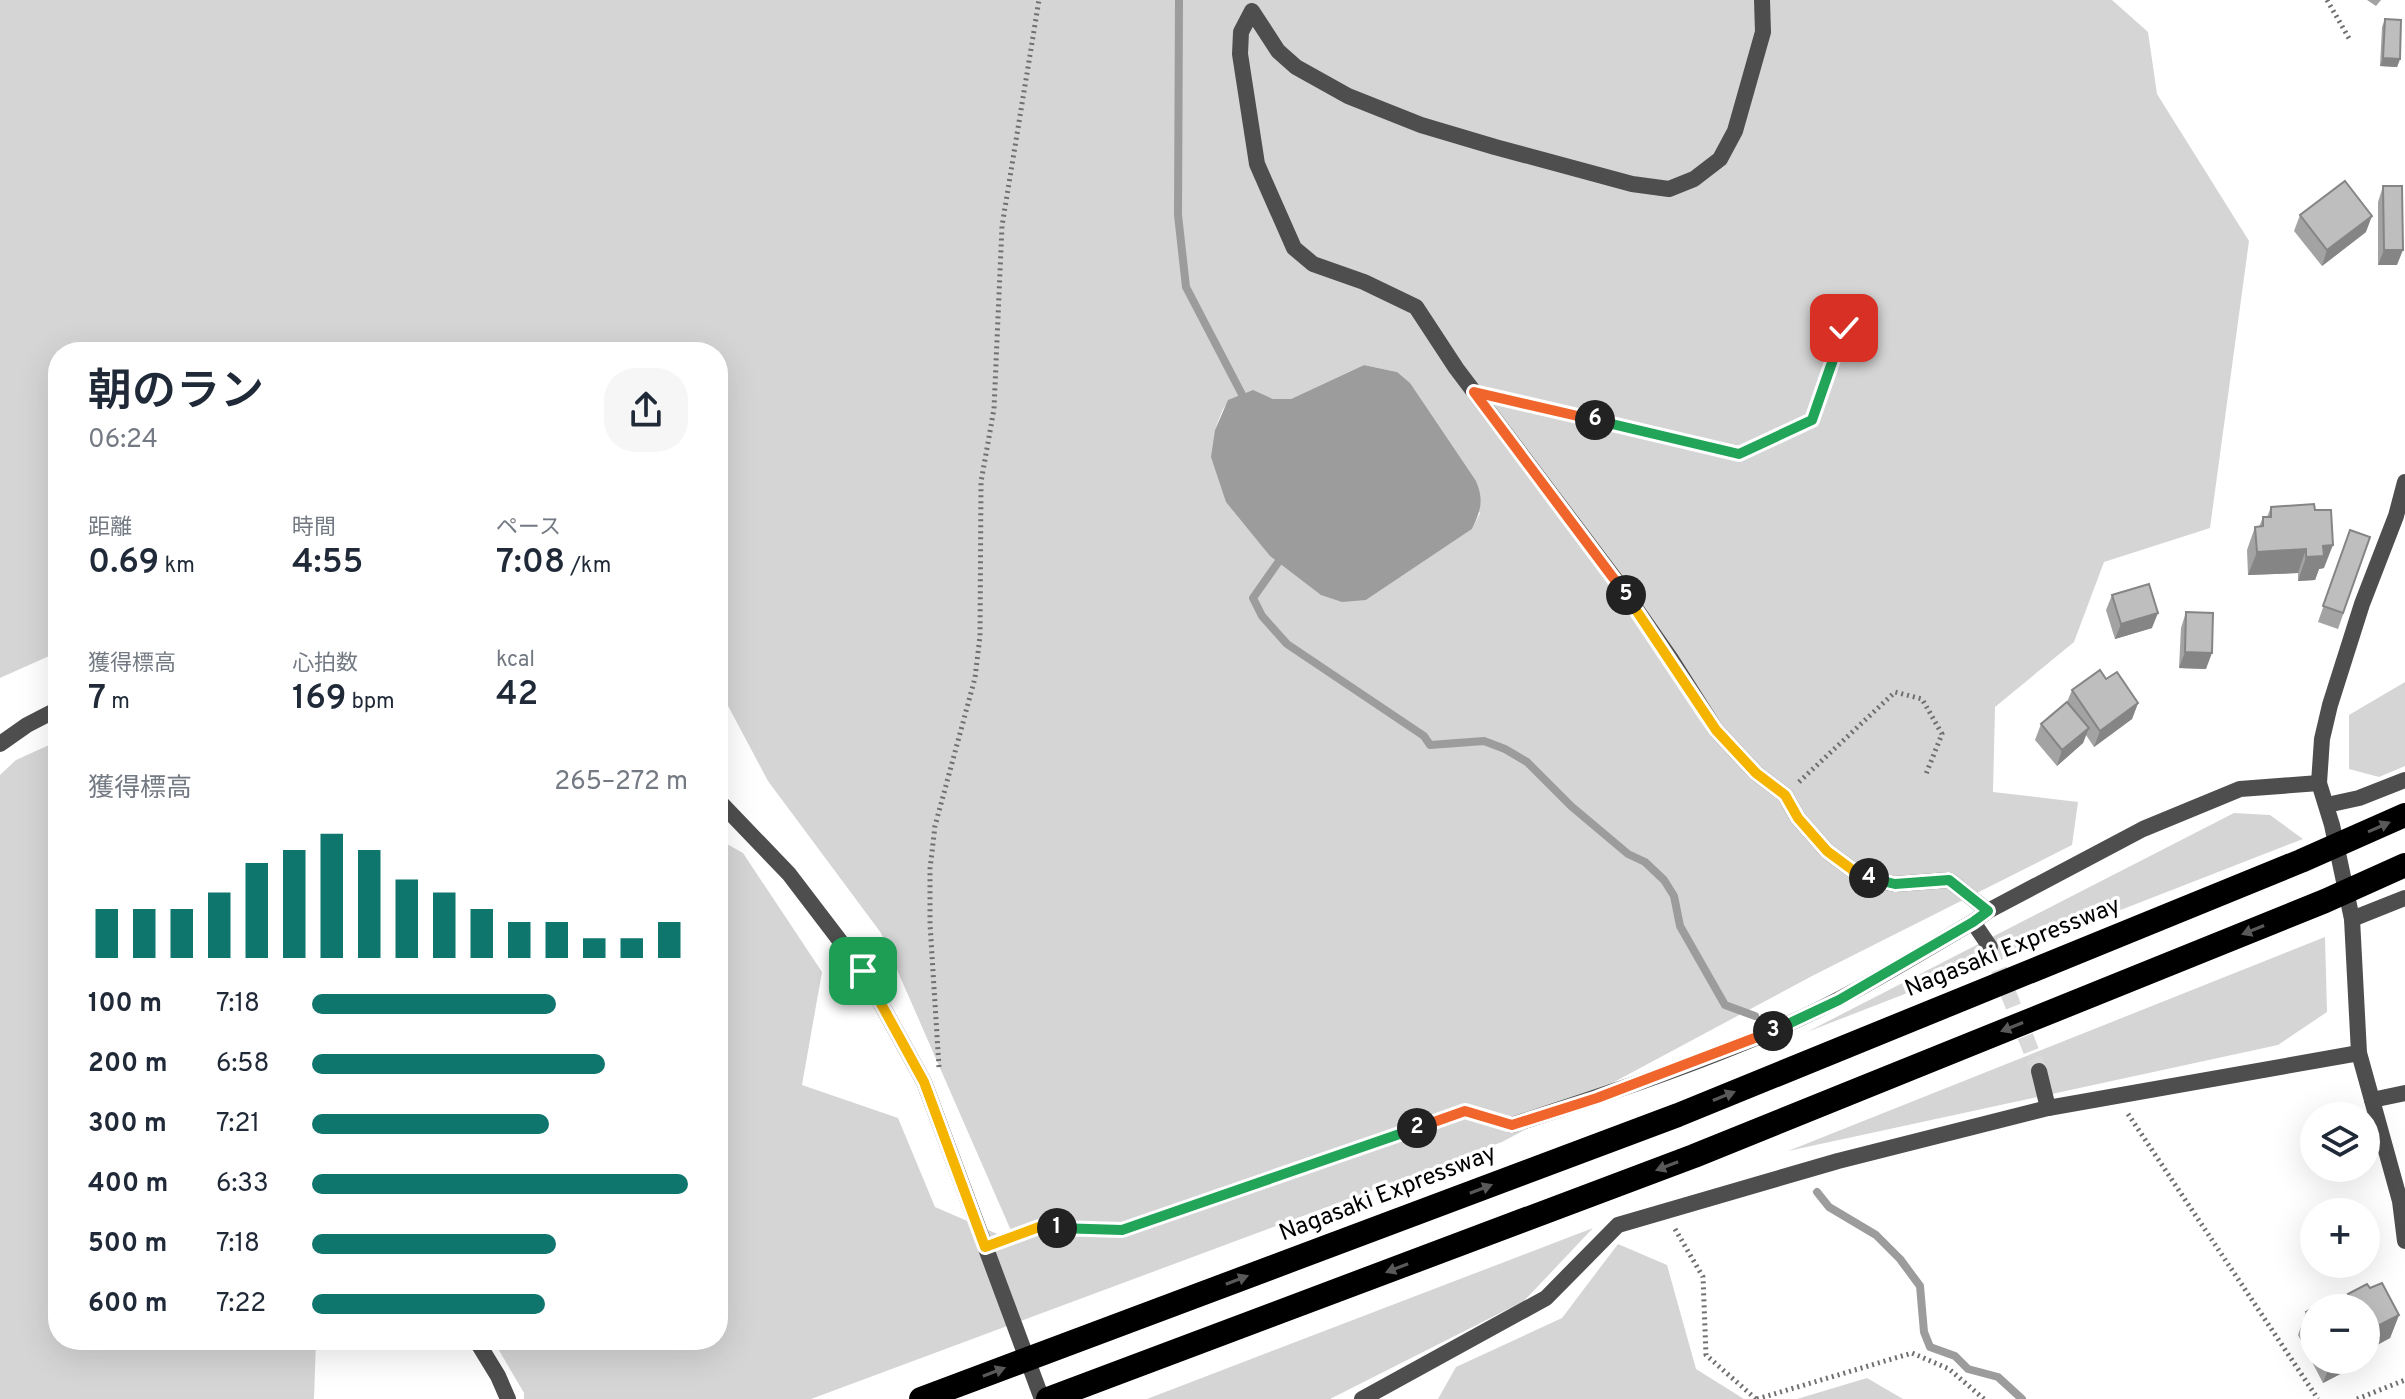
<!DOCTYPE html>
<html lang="ja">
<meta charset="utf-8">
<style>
:root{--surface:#fff;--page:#f6f6f7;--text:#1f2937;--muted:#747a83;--accent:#0f766e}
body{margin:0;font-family:Overpass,"Noto Sans JP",sans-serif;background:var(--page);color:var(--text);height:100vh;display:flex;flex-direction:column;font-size:30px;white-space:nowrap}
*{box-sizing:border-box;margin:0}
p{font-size:26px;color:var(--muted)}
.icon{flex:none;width:44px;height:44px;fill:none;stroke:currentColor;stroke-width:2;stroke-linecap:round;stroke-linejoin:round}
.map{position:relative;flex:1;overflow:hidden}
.side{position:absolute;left:48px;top:342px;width:680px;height:1008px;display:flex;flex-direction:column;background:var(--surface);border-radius:32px;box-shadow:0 8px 32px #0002}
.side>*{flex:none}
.fabs{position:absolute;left:2300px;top:1102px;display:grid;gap:16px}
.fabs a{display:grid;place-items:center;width:80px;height:80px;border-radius:50%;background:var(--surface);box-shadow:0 8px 32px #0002;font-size:40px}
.pin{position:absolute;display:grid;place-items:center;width:68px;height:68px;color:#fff;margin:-34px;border-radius:16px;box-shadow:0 4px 12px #0006}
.km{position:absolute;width:40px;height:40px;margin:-20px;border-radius:50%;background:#222;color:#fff;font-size:22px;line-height:40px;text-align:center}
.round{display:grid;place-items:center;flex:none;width:84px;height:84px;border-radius:32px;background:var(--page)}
.head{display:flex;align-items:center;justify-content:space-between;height:136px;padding:0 40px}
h1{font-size:44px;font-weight:600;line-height:60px}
.metrics{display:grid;grid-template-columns:repeat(3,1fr);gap:12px;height:136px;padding:8px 40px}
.metrics div{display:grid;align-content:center}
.metrics b{font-size:34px;font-weight:600}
.metrics small{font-size:22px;font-weight:400}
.metrics p{font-size:22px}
.chart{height:224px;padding:16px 40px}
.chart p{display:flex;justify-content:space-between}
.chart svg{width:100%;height:144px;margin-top:8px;stroke:var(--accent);stroke-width:6}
ul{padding:0 40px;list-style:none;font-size:26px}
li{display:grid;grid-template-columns:128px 96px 1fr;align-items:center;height:60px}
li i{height:20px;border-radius:10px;background:var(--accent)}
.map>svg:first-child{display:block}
</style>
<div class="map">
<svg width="2405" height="1399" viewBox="0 0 2405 1399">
<rect width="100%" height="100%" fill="#fff"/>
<g fill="#d5d5d5" fill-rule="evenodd">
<path d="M0,0H2112L2148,32L2157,94L2249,241L2210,528L2104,562L2074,642L1995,707L1993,792L2078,802L2072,845L1812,976L1502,1142L811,1399H524V1393L493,1340H718V839L743,853L822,972L802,1085L898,1118L935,1207L1016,1242L881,933L768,781L718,687V352H58V652L0,678ZM1364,365L1397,372L1480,513L1472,529L1366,600L1270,556L1215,430C1226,400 1224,402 1253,391L1273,399H1291Z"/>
<polygon points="2405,682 2405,766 2379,777 2349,769 2349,715"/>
<polygon points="58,741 58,1340 316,1340 314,1399 0,1399 0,775 16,760"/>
<polygon points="2234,813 2270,815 2303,839 1807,1032"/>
<polygon points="2325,937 2327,1012 2278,1045 1788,1151"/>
<polygon points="1593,1228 1524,1301 1330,1399 1147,1399"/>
<polygon points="1618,1244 1667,1265 1696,1369 1744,1399 1438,1399 1456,1367 1562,1318"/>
<polygon points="1867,1378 1903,1399 1797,1399"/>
</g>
<path fill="#9c9c9c" d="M1364,365L1397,372L1410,383L1476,481C1484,500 1481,510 1472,529L1366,600L1342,602L1321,595L1270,556L1226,502L1211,457L1215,430L1228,400L1253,390L1273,399H1291Z"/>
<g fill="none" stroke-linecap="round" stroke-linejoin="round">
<g stroke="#9c9c9c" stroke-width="8">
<polyline points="1179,0 1178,215 1186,287 1247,404"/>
<polyline points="1284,554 1253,598 1262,616 1287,644 1424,736 1430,745 1484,741 1505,749 1527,762 1571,806 1628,854 1645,862 1664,880 1674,896 1680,926 1725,1005 1755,1016"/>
<polyline points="1817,1192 1829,1207 1876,1235 1900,1259 1920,1286 1924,1332 1930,1347 1955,1356 1968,1369 1998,1377 2022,1399"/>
</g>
<polyline stroke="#d9d9d9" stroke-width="16" stroke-dasharray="16 8" stroke-linecap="butt" points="1990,947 2039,1071"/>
<g stroke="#707070" stroke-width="5" stroke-dasharray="2 4" stroke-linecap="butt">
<polyline points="2327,0 2350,40"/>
<polyline points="1503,399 1739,454 1812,420 1844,328"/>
<polyline points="1799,782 1895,692 1922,699 1942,734 1926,774"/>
<polyline points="939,1067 930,924 930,869 935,826 975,678 980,636 981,482 994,409 1002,226 1039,0"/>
<polyline points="2128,1114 2318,1399"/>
<polyline points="1675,1229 1703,1277 1706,1355 1756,1399"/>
<polyline points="1001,1241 1039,1227 1122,1230 1465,1111 1494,1120"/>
<polyline points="1757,1399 1912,1353 1949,1369 1984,1399"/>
<polyline points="2357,1399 2405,1380"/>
</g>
<g stroke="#4e4e4e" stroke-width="16">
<polyline points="1762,0 1763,32 1735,131 1720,159 1694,179 1669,189 1632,184 1495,147 1421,125 1348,96 1296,67 1278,51 1252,11 1241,32 1240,54 1257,164 1294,248 1313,264 1364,282 1416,307 1456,368 1618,583 1671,659 1716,730 1756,773 1785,795 1798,818 1827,851 1862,877 1895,884 1949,880 1988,911"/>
<polyline points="2405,482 2396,516 2362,604 2330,705 2322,739 2319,783 2332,825 2352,919 2359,1053 2400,1201 2405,1241"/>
<polyline points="2327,805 2359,798 2405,780"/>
<polyline points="2352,919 2405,898"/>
<polyline points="1973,922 1990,947"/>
<polyline points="2039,1071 2048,1108"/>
<polyline points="2372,1100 2405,1093"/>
<path d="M1512,1125C1601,1096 1695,1065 1781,1027C1848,998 1910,959 1973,922L1988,911L2143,829L2240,789L2319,783"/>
<polyline points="476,1340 498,1376 508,1399"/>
<polyline points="1362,1399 1546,1298 1618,1225 1838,1161 2048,1108 2359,1053"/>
</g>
<g stroke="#4e4e4e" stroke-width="16">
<polyline points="0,744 27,725 58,709"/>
<polyline points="718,800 789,874 863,971 924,1082 1042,1399"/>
</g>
<g stroke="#000" stroke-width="24">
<polyline points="921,1399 1678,1115 2301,861 2405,815"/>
<polyline points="1048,1399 1694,1156 2325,901 2405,865"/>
</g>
</g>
<g fill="#a3a3a3">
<polygon points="2367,0 2381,0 2376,6"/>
<polygon points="2385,19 2400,59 2397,67 2380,66 2382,27"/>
<polygon points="2383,186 2397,265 2378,265 2378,202"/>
<polygon points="2300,215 2366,232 2322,266 2294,231"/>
<polygon points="2271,507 2324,568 2319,569 2315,580 2298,581 2298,573 2248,575 2247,550 2255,527 2259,527 2263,517 2267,517"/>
<polygon points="2350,530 2370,537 2338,629 2318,622"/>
<polygon points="2112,595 2152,628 2115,639 2106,610"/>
<polygon points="2186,612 2206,669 2179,668 2181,628"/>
<polygon points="2106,679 2138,703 2132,719 2094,747 2086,735 2083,743 2057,766 2035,740 2041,724 2067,702 2072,690"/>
<polygon points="2382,1283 2399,1315 2390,1338 2366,1351 2366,1308 2341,1308 2343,1307 2348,1294 2367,1284 2370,1288"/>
<polygon points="2314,1308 2314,1360 2352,1360 2348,1370 2323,1383 2298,1335 2306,1312"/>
</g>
<g fill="#858585">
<polygon points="2383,58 2400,59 2397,67 2380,66"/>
<polygon points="2372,216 2366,232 2322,266 2327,250"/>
<polygon points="2384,250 2403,250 2397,265 2378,265"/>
<polygon points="2333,545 2324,568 2319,569 2315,580 2298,581 2306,557 2323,546"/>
<polygon points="2306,549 2298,573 2248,575 2257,552"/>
<polygon points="2158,613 2152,628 2115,639 2121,624"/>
<polygon points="2185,652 2212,653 2206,669 2179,668"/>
<polygon points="2138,703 2132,719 2094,747 2100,731"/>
<polygon points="2089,728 2083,743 2057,766 2062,750"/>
<polygon points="2399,1315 2390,1338 2366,1351 2366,1332"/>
<polygon points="2332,1360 2352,1360 2348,1370 2323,1383"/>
</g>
<g fill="#bebebe" stroke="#858585" stroke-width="2">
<polygon points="2385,19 2401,20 2400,59 2383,58"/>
<polygon points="2345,181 2372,216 2327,250 2300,215"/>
<polygon points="2383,186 2402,186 2403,250 2384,250"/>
<polygon points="2314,504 2315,510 2331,510 2333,545 2323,546 2324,556 2306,557 2306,549 2257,552 2255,527 2263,526 2263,517 2271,517 2271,507"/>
<polygon points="2350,530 2370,537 2343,613 2323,606"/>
<polygon points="2149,584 2158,613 2121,624 2112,595"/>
<polygon points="2186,612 2213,613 2212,653 2185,652"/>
<polygon points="2100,670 2106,679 2117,672 2138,703 2100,731 2072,690"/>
<polygon points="2067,702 2089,728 2062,750 2041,724"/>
<polygon points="2382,1283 2399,1315 2366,1332 2366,1308 2341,1308 2352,1302 2348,1294 2367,1284 2370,1288"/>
<polygon points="2330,1299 2335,1308 2314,1308 2314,1327 2306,1312"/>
</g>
<defs><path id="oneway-solid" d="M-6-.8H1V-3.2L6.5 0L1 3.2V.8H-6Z" transform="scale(2)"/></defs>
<g fill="#595959">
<use href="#oneway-solid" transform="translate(2379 827) rotate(-24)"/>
<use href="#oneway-solid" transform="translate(2253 930) rotate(158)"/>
<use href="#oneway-solid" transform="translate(2012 1027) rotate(158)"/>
<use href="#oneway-solid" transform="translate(1724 1096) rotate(-22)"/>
<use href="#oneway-solid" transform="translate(1667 1166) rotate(159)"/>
<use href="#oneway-solid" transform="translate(1481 1189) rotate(-21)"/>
<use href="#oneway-solid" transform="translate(1397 1268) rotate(159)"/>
<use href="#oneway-solid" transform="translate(1237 1280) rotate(-21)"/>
<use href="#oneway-solid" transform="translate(994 1372) rotate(-21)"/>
</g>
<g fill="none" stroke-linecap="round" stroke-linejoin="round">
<defs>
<polyline id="split-1" points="863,971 924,1082 985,1247 1039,1227 1057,1228"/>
<polyline id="split-2" points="1057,1228 1122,1230 1417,1128"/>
<polyline id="split-3" points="1417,1128 1465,1111 1512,1125 1597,1098 1773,1031"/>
<polyline id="split-4" points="1773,1031 1839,1000 1973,922 1988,911 1949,880 1895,884 1869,878"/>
<polyline id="split-5" points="1626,595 1716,730 1756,773 1785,795 1798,818 1827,851 1862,877 1869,878"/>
<polyline id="split-6" points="1595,420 1474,392 1626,595"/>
<polyline id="split-7" points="1595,420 1739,454 1812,420 1844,328"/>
</defs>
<use href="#split-1" stroke="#fff" stroke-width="16"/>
<use href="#split-2" stroke="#fff" stroke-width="16"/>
<use href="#split-3" stroke="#fff" stroke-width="16"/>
<use href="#split-4" stroke="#fff" stroke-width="16"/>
<use href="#split-5" stroke="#fff" stroke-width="16"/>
<use href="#split-6" stroke="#fff" stroke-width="16"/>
<use href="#split-7" stroke="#fff" stroke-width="16"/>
<use href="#split-1" stroke="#f5b400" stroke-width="10"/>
<use href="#split-2" stroke="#22a559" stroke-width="10"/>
<use href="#split-3" stroke="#f0652b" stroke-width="10"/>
<use href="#split-4" stroke="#22a559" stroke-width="10"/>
<use href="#split-5" stroke="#f5b400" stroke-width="10"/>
<use href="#split-6" stroke="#f0652b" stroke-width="10"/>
<use href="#split-7" stroke="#22a559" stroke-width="10"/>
</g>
<g text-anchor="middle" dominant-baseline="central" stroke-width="7" stroke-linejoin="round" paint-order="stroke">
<g font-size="24" fill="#000" stroke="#fff">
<text transform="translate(2013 948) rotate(-22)">Nagasaki Expressway</text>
<text transform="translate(1388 1194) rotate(-21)">Nagasaki Expressway</text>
</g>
</g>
</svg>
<div class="fabs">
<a><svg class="icon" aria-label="layers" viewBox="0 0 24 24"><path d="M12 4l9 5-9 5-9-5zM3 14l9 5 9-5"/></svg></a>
<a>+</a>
<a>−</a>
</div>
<div class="pin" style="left:863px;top:971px;background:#1e9e55"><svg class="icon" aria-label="arrive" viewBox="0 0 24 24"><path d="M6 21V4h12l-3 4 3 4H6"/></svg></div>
<div class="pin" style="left:1844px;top:328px;background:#d93025"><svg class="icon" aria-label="check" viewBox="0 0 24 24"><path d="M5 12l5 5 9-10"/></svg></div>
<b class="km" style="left:1057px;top:1228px">1</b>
<b class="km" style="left:1417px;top:1128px">2</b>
<b class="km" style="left:1773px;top:1031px">3</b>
<b class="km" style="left:1869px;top:878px">4</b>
<b class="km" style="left:1626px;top:595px">5</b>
<b class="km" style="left:1595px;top:420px">6</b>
<section class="side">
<div class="head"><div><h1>朝のラン</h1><p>06:24</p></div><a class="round"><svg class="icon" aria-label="share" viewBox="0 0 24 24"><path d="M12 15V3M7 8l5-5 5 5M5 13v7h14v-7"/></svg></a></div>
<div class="metrics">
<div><p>距離</p><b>0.69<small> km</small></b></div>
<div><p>時間</p><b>4:55</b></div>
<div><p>ペース</p><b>7:08<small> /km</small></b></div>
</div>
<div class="metrics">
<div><p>獲得標高</p><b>7<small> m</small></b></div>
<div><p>心拍数</p><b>169<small> bpm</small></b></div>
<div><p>kcal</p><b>42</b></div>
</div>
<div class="chart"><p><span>獲得標高</span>265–272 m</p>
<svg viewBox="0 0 160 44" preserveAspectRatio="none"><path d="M5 44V29M15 44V29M25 44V29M35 44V24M45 44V15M55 44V11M65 44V6M75 44V11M85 44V20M95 44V24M105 44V29M115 44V33M125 44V33M135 44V38M145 44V38M155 44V33"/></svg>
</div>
<ul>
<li><b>100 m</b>7:18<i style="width:65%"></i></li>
<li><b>200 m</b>6:58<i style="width:78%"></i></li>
<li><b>300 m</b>7:21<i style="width:63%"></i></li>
<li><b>400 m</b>6:33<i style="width:100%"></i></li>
<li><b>500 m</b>7:18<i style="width:65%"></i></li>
<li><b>600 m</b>7:22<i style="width:62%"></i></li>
</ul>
</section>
</div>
